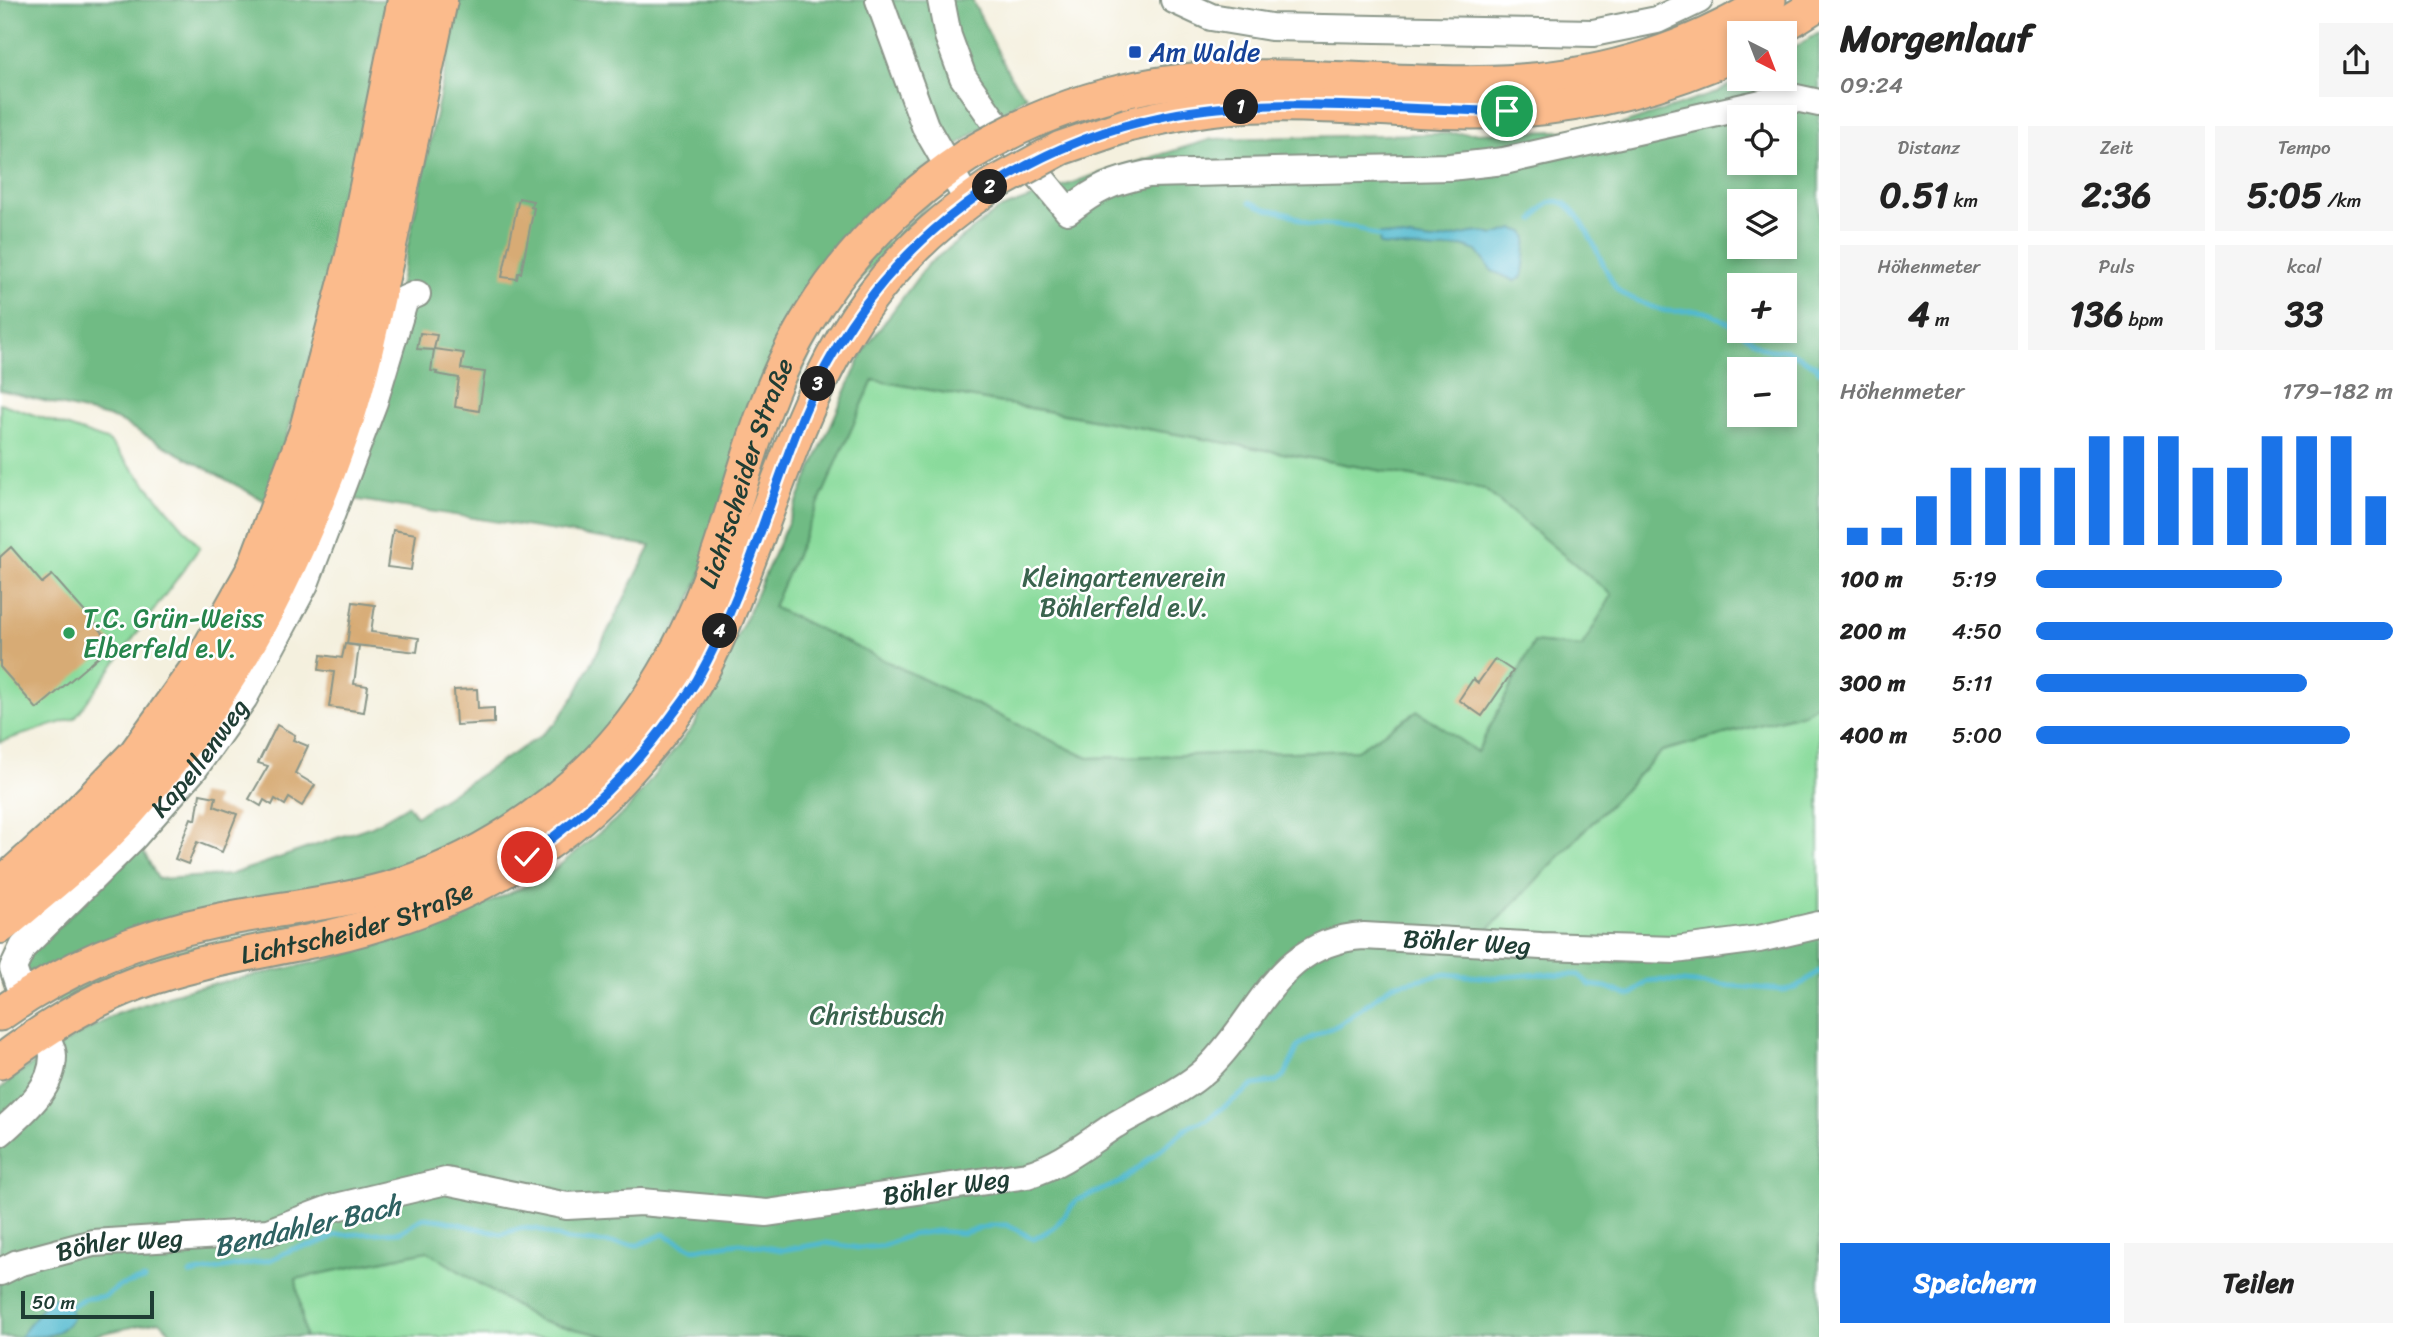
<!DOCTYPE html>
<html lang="de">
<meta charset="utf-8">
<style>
:root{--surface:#fff;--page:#f6f6f6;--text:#222;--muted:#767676;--accent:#1a73e8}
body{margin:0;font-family:Sriracha,sans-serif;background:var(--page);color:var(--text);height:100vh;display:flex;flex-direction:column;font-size:26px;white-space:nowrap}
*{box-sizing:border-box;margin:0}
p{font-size:23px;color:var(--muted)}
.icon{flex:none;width:38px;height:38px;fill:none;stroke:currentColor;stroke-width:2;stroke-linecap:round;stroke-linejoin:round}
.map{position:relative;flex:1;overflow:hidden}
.drawer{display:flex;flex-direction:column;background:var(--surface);width:595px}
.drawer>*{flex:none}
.needle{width:46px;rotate:138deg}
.controls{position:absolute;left:1727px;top:21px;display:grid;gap:14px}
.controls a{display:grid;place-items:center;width:70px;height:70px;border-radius:0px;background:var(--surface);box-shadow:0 4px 10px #0003;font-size:35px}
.scale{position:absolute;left:21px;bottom:18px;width:133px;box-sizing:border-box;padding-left:7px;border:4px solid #1f3d34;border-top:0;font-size:19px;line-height:24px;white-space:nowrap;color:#1f3d34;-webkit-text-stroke:5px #fff;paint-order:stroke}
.pin{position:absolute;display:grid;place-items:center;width:60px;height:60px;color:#fff;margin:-30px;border:4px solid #fff;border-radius:50%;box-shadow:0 2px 7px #0007}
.km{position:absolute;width:35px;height:35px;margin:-18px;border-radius:50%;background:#222;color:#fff;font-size:19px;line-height:35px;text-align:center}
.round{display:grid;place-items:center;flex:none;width:74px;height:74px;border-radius:0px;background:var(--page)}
.overview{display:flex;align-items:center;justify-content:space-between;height:119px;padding:0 21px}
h1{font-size:38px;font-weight:700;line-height:52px}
.figures{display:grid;grid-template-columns:repeat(3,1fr);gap:10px;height:119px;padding:7px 21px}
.figures div{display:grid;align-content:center;border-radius:0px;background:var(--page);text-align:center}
.figures b{font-size:35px;font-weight:700}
.figures small{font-size:19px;font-weight:400}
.figures p{font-size:19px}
.chart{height:196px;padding:14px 21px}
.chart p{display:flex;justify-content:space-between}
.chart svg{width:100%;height:126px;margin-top:7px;stroke:var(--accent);stroke-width:6}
.cta{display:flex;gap:14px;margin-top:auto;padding:14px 21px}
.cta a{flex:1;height:80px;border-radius:0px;background:var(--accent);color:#fff;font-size:28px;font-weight:700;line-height:80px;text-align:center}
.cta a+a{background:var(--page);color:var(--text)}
ul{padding:0 21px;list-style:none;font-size:23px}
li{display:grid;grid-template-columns:112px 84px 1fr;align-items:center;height:52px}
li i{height:18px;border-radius:9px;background:var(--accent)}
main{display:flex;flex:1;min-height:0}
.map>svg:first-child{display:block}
</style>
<main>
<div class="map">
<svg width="1819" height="1337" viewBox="0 0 1819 1337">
<rect width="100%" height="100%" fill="#fff"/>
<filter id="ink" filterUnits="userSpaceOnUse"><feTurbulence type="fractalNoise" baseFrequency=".0143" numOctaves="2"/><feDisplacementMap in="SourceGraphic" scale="14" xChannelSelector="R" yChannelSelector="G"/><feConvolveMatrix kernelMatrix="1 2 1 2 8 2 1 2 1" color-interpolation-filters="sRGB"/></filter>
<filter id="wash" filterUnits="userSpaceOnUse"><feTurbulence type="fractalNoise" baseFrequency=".00686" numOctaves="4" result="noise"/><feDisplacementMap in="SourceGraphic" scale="28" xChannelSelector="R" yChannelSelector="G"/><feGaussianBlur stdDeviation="1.57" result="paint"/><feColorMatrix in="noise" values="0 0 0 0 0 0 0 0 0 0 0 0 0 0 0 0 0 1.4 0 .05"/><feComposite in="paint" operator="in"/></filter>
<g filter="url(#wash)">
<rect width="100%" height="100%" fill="#f4f0de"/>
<g fill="#8adb9c" stroke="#548c68" stroke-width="2">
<polygon points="932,201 884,251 846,296 820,334 799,377 780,428 756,511 459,881 60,1003 57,1002 59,997 109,974 165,953 245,935 458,875 774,421 817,331 866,262"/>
<polygon points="873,380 1484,489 1613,595 1582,647 1534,642 1477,752 1418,711 1357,750 1088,758 772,607"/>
<polygon points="0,403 109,441 200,547 75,718 0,742"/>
<polygon points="1819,703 1819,919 1710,956 1610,962 1474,944 1662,751 1804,713"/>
<polygon points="427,1251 539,1321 611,1337 305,1337 295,1279"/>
</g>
<g fill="#6fbb84" stroke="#477c5c" stroke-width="2" fill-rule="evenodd">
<polygon points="0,0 387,0 322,319 267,502 116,419 0,390"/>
<polygon points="460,0 972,0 1011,78 1026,96 917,174 819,276 689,604 635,699 556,786 452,853 32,976 24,968 23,960 141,847 158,879 229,875 372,826 408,805 416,816 539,737 555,724 576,694 651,546 346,498 399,287"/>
<path d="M1819,33V703L1804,713L1662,751L1474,944L1610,962L1710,956L1819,919V1337H611L539,1321L427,1251L296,1279L305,1337H175L160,1321L85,1337H0V1089L22,1071L76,1036L117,1014L185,990L317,962L390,942L452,919L544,878L626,811L695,724L748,613L864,350L927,265L998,210L1091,176L1212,139L1605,130L1715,93L1740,79H1785V53ZM1740,117H1785V163H1740ZM1740,201H1785V247H1740ZM1740,285H1785V331H1740ZM1740,369H1785V415H1740ZM873,380L1484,489L1612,595L1582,647L1534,642L1477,752L1418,711L1357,750L1088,758L773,607Z"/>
</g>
<g fill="#51b9cf" stroke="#387b82" stroke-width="2">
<polygon points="1514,229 1524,232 1527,238 1523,274 1521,278 1515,281 1492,271 1477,251 1462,246 1437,250 1380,245 1379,237 1380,234 1433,241 1471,233 1483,232 1494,235"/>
<path d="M56,1297L70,1307L72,1319C58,1337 44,1337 20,1337L49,1298Z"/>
</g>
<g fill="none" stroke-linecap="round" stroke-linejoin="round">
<g stroke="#51b9cf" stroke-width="5">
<polyline points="1250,202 1267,209 1287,213 1309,224 1355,227 1379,237"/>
<path d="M1534,220C1571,157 1600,272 1618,290C1624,296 1660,311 1668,311C1681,312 1693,309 1706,312C1718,315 1729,325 1740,330"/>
<path d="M1741,331C1754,344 1765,354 1785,349L1816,366L1819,371"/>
<polyline points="190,1274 270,1260 293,1249 314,1245 337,1235 400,1232 423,1218 442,1220 501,1234 522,1228 537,1229 566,1240 638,1245 664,1234 693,1249 740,1243 782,1250 826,1243 858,1248 883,1246 910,1235 936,1231 962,1233 993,1225 1007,1225 1034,1239 1055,1227 1077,1200 1121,1182 1191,1125 1206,1120 1254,1085 1275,1082 1285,1075 1299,1045 1308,1039 1340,1024 1392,985 1446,974 1490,978 1540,974 1579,975 1590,985 1606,987 1627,995 1631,995 1648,981 1658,980 1783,990 1796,988 1819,971"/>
<polyline points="70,1307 83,1299 106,1296 119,1286 144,1279"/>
</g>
</g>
<g id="blocks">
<g fill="#d7ab74">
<polygon points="519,198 533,201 531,207 534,208 521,273 518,273 517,279 502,277"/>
<polygon points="420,333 437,335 434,349 464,353 461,369 485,372 479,411 455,407 459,378 436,374 437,372 431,371 434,350 417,349"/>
<polygon points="393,530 416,534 411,570 387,567"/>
<polygon points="11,547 42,583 52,575 113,644 37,709 0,667 0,557"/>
<polygon points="353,602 375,605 371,632 419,638 417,652 347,644"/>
<polygon points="345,644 359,646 354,684 368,686 364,712 329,707 334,672 319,670 321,655 342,658"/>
<polygon points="1495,659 1513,671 1482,716 1459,700 1473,679 1478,683"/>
<polygon points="477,689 478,709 494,708 494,723 456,725 454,690"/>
<polygon points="277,725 295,735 293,740 308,746 295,773 315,785 302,806 289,798 285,805 275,799 272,805 264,800 261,806 249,799 268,766 258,763"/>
<polygon points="200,794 216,797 214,806 237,814 222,852 197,842 188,864 175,859 191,818 196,820"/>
</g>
</g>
</g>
<g filter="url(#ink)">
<use href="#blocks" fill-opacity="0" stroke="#8a9689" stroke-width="2"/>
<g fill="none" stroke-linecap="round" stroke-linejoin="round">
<defs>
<g id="minor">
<polyline points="879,0 925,126 968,201"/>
<path d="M941,0L948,36L963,77L991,117L1068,211C1098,188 1111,182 1148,174L1450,167L1504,161L1775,100L1796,98L1819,103"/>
<polyline points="1174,0 1211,17 1271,27 1593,33 1657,20 1699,0"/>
<path id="s1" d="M25,996L18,983L13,968L23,947L134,837L194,769L244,698L305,584L374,402L405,299L417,294"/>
<path d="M0,1133C22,1113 53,1089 53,1056C53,1047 46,1038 43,1030"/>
<path id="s2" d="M0,1272L18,1263L93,1243L268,1232L332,1208L446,1181L567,1206L641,1202L767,1213L1027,1175C1061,1165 1086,1144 1115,1125C1145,1107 1181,1093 1207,1069C1261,1017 1277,941 1364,936L1541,946L1675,950L1759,939L1819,925"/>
</g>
<g id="major">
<polyline points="1771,33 1819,3"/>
<path d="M1108,95C1243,58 1382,90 1520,81C1608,75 1695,48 1769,0"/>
<path d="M1128,125C1161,117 1193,110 1227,107C1321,99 1415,116 1509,111C1591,106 1666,86 1740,52"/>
<path id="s3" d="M0,1014C65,968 137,937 216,921C277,908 340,904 400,885C473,861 539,819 594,765C652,707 690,635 717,558C738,498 752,437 777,379C818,285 884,211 968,155"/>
<path id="s4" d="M0,1062C44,1029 88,1001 140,982C199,960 264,952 325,938C427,915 530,870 604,796C637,762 674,721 697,680C721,638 737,590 755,544C811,392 847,283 989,187"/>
</g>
<g id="highway">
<polyline points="0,889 66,829 137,756 203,664 256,570 308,433 355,256 407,0"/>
<path d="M0,924C43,888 88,853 126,811C224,702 292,571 340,433C359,378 370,320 383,264C402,176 420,88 438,0"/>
</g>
</defs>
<use href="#minor" stroke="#8a9689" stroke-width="30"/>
<use href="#major" stroke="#8a9689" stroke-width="37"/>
<use href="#highway" stroke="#8a9689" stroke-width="42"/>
<use href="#minor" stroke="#fff" stroke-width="26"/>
<use href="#major" stroke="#fbbb8c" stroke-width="33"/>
<use href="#highway" stroke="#fbbb8c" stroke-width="38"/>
<defs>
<g id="major-bridge">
<path d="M968,155C1014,128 1056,109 1108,95"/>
<polyline points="989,187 1061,148 1128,125"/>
</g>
</defs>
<use href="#major-bridge" stroke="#8a9689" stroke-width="37" stroke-linecap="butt"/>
<use href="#major-bridge" stroke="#fbbb8c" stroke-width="33"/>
</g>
</g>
<g fill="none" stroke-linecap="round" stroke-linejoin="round" filter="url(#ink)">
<defs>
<path id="route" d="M527,857C586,814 631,773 673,714C681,703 690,692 697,680C744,597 768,501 804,413C868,258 1000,150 1165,116C1271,94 1397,111 1507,111"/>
</defs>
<use href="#route" stroke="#fff" stroke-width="14"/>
<use href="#route" stroke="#1a73e8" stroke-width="9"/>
</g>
<rect fill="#1a4fb4" stroke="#fff" stroke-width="2.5" x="1128" y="45" width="14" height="14" rx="3.5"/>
<circle fill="#2e9e5b" stroke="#fff" stroke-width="2.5" cx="69" cy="633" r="7"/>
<g text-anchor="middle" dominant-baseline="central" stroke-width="5" stroke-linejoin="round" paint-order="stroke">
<g font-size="26" fill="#164399" stroke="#fff" text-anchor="start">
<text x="1149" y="52">Am Walde</text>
</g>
<g font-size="26" fill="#1f3d34" stroke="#fff">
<text stroke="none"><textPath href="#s3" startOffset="987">Lichtscheider Straße</textPath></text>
<text stroke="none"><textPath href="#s1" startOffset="313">Kapellenweg</textPath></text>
<text stroke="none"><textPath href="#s4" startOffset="387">Lichtscheider Straße</textPath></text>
<text stroke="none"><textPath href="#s2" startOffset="1572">Böhler Weg</textPath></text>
<text stroke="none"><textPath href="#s2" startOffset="964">Böhler Weg</textPath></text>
<text stroke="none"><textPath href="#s2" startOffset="124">Böhler Weg</textPath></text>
</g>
<g font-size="26" fill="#3a644e" stroke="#fff">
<text x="1124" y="577">Kleingartenverein<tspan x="1124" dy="30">Böhlerfeld e.V.</tspan></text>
<text x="877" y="1015">Christbusch</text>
</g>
<g font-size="26" fill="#27864d" stroke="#fff" text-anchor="start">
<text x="83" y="618">T.C. Grün-Weiss<tspan x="83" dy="30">Elberfeld e.V.</tspan></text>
</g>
<g font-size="28" font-style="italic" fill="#2e6262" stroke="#fff">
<text transform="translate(307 1226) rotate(-13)">Bendahler Bach</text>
</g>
</g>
</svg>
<div class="controls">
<a><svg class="needle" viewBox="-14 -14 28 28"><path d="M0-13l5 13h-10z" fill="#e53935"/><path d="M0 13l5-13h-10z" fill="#767676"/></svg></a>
<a><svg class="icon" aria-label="locate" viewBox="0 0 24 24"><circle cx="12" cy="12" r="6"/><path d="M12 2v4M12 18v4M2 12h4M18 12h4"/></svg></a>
<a><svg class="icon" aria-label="layers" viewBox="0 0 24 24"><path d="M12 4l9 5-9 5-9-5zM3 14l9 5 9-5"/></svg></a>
<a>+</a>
<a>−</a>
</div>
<div class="scale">50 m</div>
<div class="pin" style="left:1507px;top:111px;background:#1e9e55"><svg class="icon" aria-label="arrive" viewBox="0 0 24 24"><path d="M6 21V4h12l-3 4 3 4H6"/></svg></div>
<div class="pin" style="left:527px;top:857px;background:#d93025"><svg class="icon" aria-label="check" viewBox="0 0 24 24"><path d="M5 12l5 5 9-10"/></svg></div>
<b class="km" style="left:1241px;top:107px">1</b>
<b class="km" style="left:990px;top:187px">2</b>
<b class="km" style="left:818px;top:384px">3</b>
<b class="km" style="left:720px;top:631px">4</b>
</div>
<section class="drawer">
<div class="overview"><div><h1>Morgenlauf</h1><p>09:24</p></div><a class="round"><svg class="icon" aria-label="share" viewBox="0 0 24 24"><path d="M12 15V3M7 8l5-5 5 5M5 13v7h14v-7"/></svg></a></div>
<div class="figures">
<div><p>Distanz</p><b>0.51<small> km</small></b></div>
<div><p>Zeit</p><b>2:36</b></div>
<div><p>Tempo</p><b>5:05<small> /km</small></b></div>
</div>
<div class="figures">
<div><p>Höhenmeter</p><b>4<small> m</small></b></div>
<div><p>Puls</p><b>136<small> bpm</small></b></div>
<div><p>kcal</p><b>33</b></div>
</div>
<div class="chart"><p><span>Höhenmeter</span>179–182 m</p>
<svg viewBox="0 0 160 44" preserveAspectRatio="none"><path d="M5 44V38M15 44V38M25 44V27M35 44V17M45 44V17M55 44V17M65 44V17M75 44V6M85 44V6M95 44V6M105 44V17M115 44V17M125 44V6M135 44V6M145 44V6M155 44V27"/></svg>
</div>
<ul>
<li><b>100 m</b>5:19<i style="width:69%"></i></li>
<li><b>200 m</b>4:50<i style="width:100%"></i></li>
<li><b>300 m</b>5:11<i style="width:76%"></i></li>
<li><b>400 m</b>5:00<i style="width:88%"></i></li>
</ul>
<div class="cta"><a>Speichern</a><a>Teilen</a></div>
</section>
</main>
